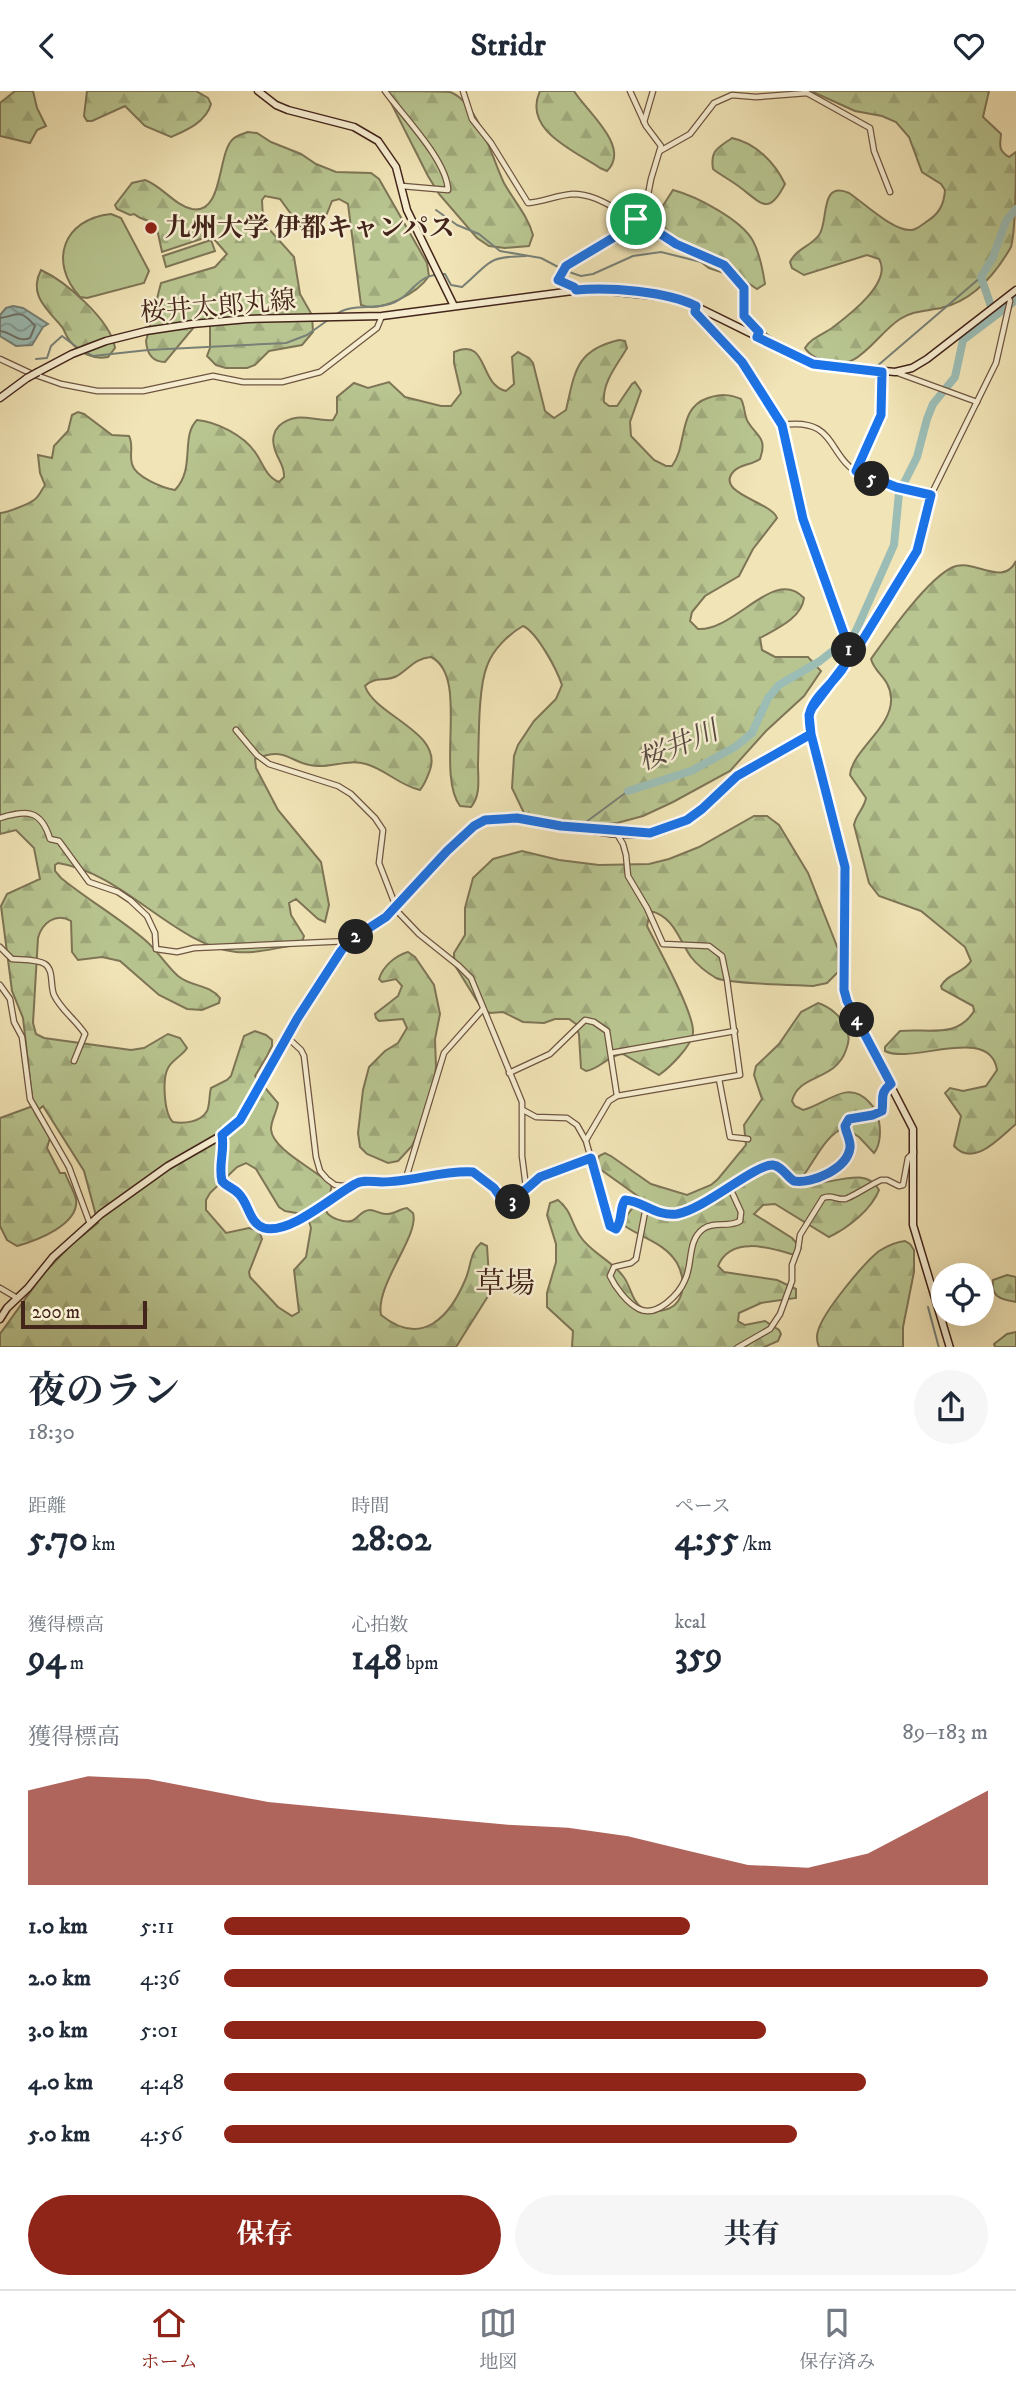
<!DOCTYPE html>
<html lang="ja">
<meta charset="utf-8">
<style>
:root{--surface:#fff;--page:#f6f6f7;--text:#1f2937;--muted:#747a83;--line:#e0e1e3;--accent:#8f2418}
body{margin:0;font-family:"IM FELL DW Pica","Noto Serif JP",serif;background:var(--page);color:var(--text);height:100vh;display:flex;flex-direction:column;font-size:26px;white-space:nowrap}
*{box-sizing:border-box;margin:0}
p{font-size:23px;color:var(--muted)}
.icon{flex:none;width:38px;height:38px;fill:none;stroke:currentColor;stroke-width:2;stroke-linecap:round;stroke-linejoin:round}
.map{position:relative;height:1256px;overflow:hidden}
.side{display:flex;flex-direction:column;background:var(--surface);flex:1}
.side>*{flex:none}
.fabs{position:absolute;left:931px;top:1172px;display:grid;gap:14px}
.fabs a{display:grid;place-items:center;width:63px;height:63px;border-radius:50%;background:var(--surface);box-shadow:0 7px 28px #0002;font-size:35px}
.scale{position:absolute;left:21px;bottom:18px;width:126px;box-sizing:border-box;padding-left:7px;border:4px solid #43251b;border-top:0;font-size:19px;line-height:24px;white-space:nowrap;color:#43251b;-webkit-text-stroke:5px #f6edd0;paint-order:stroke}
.pin{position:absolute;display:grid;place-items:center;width:60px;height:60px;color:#fff;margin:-30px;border:4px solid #fff;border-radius:50%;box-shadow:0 2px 7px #0007}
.km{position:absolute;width:35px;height:35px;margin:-18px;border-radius:50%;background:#222;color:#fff;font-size:19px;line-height:35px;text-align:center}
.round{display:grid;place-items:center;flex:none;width:74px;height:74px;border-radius:37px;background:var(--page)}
.headline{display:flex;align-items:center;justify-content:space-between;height:119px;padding:0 28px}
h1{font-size:38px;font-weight:700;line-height:52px}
.metrics{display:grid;grid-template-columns:repeat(3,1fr);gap:10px;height:119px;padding:7px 28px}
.metrics div{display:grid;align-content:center}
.metrics b{font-size:35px;font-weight:700}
.metrics small{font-size:19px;font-weight:400}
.metrics p{font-size:19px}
.chart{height:196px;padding:14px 28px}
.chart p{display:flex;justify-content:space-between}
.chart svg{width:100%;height:126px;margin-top:7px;fill:var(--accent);opacity:.7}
.primary-button{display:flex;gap:14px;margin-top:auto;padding:14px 28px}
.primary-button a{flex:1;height:80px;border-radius:42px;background:var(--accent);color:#fff;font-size:28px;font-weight:700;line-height:80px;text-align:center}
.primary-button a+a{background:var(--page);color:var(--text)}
ul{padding:0 28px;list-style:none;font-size:23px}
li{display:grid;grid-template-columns:112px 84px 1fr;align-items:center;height:52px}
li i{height:18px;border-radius:9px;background:var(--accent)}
header{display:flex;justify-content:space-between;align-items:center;height:91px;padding:0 28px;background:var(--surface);font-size:32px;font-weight:700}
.tab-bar{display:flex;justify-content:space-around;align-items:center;height:98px;border-top:2px solid var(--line);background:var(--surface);font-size:19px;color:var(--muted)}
.tab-bar a{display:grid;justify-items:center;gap:4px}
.tab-bar .current{color:var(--accent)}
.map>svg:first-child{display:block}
</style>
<header><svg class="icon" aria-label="back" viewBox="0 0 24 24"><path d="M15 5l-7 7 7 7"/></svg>Stridr<svg class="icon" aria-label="heart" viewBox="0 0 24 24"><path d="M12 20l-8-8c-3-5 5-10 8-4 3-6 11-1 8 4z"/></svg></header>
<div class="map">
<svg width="1016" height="1257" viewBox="0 0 1016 1257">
<defs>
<pattern id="forest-firs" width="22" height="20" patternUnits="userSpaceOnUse" patternTransform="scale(1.75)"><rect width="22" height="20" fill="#b8c590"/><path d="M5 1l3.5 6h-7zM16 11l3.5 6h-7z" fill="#9fa97c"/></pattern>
<pattern id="water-waves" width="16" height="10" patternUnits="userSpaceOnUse" patternTransform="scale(1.75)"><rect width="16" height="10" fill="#9cbdb5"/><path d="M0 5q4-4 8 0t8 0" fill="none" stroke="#819992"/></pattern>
</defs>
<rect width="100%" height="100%" fill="#f1e4b6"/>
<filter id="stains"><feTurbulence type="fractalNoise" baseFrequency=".00286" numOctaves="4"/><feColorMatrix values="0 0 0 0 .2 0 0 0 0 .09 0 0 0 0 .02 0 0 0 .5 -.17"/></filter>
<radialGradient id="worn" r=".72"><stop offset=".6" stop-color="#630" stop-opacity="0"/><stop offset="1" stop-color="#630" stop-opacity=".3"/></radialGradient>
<g fill="url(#forest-firs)" stroke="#7e7556" stroke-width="2" fill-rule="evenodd">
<polygon points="15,0 33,0 37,17 46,35 37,39 30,52 0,45 0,12"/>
<path d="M87,0H196L208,7L211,13C206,31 187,39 171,46L145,35L125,15L92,30H87L84,25Z"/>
<path d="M385,0C401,0 437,0 450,1C478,11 492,68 504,92C514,110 528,125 533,144L529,155L505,157L489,155L477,147L439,103L428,85Z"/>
<path d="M540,0H574C585,19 632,56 607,80L600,77C575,60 522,39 540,0Z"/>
<path d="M811,0H989L983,26L1001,43C1000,55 998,59 1009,66L1016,61C1016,85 1016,137 1011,156C995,184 972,210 941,217C926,220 912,220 900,228C874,245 857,285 822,270C815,266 809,264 805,257C811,247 822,244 832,237C849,224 893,191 879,168L867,164L804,184L792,177L790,171C797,157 810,156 819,144C829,131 819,89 849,102C864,112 894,141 912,139C917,138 922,134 926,131C939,123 944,114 945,99L941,93L922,81L909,46L896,31L882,25L855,20Z"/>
<path d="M248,41L257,42L271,51L301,63L316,73L336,81L371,82L379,88L427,172L429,185C418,202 381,222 361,214L348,113L339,108L332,110L320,140L315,144L302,138L280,108L265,105L262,109L263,129L268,137L294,166L300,203L312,224L313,241L302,254L269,260L255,274L247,277H226L216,274L207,265L210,257V235L205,230H199L165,271C152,271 147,263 146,250L161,192L215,176L227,163L214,148L204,147L162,161L156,133C149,128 144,131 134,123L130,124L117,118L115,114L132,92L145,89C162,95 174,114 192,118C224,124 217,62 233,48C237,44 243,43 248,41Z"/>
<path d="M732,47C756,52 775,72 785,93C769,124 763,114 741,97C732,90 722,85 713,78C710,59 718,57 732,47Z"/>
<path d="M673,99C696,105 742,129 753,150C759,161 763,180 765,193L757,198L742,188L709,177L684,158L661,133L657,124Z"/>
<path d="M41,179C65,190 111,229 115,257L108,266C94,269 79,262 70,250C66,246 65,240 62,236C47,218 28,204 41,179Z"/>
<path d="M619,249L625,250L627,257C618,273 602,291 604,311L609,315H617L632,293L635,291L641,300L630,331L631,345L654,369L666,375H672C688,354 677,317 708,307C721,303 729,303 741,308C745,315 744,325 748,331C756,345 768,346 760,368C752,374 741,373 734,380C713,402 772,411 777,427L753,458L739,485L705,505L692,521L690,530L698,538C736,540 774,475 804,507C802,527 776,538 760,547L762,559L775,566H808L821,580L804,605L766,640L730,680L673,711L643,725L617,732L600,734L564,735L529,726L524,722L512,697L514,665L518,654L534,630L556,608L562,594C557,579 537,541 523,535C509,543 493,558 487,575C478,597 479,648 478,674C478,688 481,704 471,716L460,715C435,681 470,585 431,566C415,567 409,578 397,585C386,591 374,585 365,595C375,625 443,641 430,679C427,687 425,693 420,699C400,695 385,678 366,673C349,668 333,676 317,675C289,674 290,654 255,668L256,677L278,719L321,771L329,814L325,831L318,828L296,808L289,812L291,824L304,845L301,853C280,856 257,863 236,861C174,854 124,782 58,772L55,774V780L61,787C88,809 118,826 145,849C157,859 166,874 178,885C191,896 209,893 220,907L219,912L202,919L187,918L159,904L120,870L102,866L78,869L72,861L71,830C56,821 42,832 38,847L33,932L36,943L44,947L131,959L144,957L168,943L180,947L187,957C182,965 172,969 168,977C162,988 164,1023 173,1031C184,1033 201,1031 207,1020C210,1014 209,1004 211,997L227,989L231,985L244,945L255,940L266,944L272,949V955L267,965L255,985L278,1012C277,1021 271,1029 271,1038C272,1059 317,1079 331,1094C333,1103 323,1113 326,1120C329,1127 345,1132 351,1130C358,1128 361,1119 370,1119C375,1119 380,1123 386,1123C393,1124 399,1118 407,1117L413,1122C420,1144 375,1194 381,1224C422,1257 450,1226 466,1187C471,1175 470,1161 481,1152L487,1155L490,1202L456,1256H0V1243L44,1182L72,1153L98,1132L84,1080L43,1015L35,1022L50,1047L47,1057L60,1082H65C68,1090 74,1100 76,1108C80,1134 35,1150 17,1155L7,1149L0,1135V1027L33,1015L23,927L12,900L1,815L7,803L40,788L34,757L16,739L0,743V422C6,422 29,413 34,409C39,406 42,398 45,394L40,382L38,364L52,367L54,355L68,340L72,324L78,321L84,323L112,344L129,345C134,355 129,363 132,373C135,386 163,397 175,399C196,377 180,346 197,329C217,331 243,344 255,361C263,372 266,386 279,391L284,386C285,374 276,367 274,355C272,348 274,340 279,335C297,319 314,331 333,329L337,322V306L354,292L368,297L389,291L405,306L441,315H451L461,302L454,272V261C489,246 478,293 506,300L514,293L512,266L518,261L529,267L533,272L545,320L554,327L566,319C575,280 576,259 619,249ZM246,1072L256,1078L279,1116L285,1120L302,1123L309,1130L311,1137L306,1166L294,1179L299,1221L292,1225L278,1216L250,1186L249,1181L262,1148L259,1140L249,1137L226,1142L206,1119V1109L210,1102L237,1076Z"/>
<path d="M1016,470V1033C999,1047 974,1077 954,1055L961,1025L945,1002L950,997L963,1000L986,995L997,979C990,933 912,974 885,960V956L900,940C928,937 957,948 974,920L973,915L942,898L941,895C948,882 964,882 971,870L965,856L921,820L879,805L869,792L854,734C856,723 864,718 866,707L850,684C852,659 893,636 891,607C890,587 875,583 871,568C888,544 927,488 953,476C974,467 1003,497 1016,470Z"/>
<path d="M754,725H767L779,734L808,782L838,858V881L827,892L813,895C795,894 729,893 716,887C706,881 698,875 691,866C679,849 674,825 650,820L647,835C657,855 695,923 693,942C692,955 669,977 659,984L623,963C610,963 600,978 586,980L581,977L579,944L576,933L569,928H555L544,932L523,931L503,921L490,922L482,918L454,873V862L465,844V817L473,787L493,768L522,760L559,769L599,774L649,773L669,768L699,756Z"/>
<path d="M408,861L415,866L434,894L440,923L435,948L436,976L431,1013L412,1055L398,1070L388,1072L367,1063L360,1056L358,1042L363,999L369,976L385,960L398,952L407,937L403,928L379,930L376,927L375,923L398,905L402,895L396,888L382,891L379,888C383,875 395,865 408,861Z"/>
<path d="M818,912C830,916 841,925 846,937C850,945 849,951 846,959C835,991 799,982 792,1010L795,1015L803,1019C826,1014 847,987 869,1011C875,1017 878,1022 879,1031C881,1041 880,1055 874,1062L859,1046L845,1037C827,1041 814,1071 803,1085V1090C824,1100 864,1071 879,1099C872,1118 848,1137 829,1146L775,1113L763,1114L754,1123L792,1147L801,1157L796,1163H791C768,1156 730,1145 718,1175L724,1181L777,1189L796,1198V1207L761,1212L739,1222L738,1230L745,1234L765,1230L779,1239L781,1243L778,1250L762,1257L572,1256L573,1240L547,1216V1202L556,1171V1153L547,1124L550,1112L558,1109C571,1119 571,1131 580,1145C590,1161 611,1169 623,1185C631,1195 631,1209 642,1217C647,1221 651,1221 657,1220C684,1219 688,1193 677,1172C665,1152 642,1147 625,1135C623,1123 636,1117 639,1106L600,1078L597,1073L599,1065L605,1062L611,1065L651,1093L687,1104L711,1094L718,1088L746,1054L744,1034L762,1008L754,984L756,975L779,953L801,921Z"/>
<path d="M905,1150L910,1153L914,1159V1181L903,1236V1256H819C817,1251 816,1246 818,1240C823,1221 863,1173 879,1160C887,1155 896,1151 905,1150Z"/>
<path d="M1007,1184L1016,1186V1211C1001,1208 991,1207 993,1189Z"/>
<polygon points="1016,1241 1016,1256 995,1256 994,1253 1007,1243"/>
</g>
<g fill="#b8c590" stroke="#7e7556" stroke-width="2">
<path d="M111,123L121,127L149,180L144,192L87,207L80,206C48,171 63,128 111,123Z"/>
<polygon points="211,149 215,160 166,176 163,165"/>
</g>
<polygon fill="url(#water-waves)" stroke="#788077" stroke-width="2" points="13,215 23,217 48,233 43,236 32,254 16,255 0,245 0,224 6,217"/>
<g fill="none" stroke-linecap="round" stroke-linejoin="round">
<path stroke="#707168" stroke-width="2" d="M0,227C17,225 19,216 35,235L30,247C17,252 12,241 0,240"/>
<g stroke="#788077" stroke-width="2">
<polyline points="436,119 457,134 479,143 500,160 541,167 562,178"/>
<polyline points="566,180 581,185 593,183 633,165 661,161 725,177"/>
<path d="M733,181C754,193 745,201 747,221C774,261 815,269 859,274"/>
<path d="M442,183H445L451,194L462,196C492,171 484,166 526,165"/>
<path d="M335,224C351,212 371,219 390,213C409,208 415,186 436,184"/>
<polyline points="86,261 93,265 148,259 286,252 307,244 328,229"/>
<polyline points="36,268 47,267 51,255 62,245 78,257"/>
<polyline points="868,275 876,276 981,186"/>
<polyline points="586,731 628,700"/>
<polyline points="928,1216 939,1257"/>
</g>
<g stroke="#9cbdb5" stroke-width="8">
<polyline points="994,224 981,186 993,166 1006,130 1016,118"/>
<polyline points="628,700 691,680 735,656 752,642 768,607 779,594 820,570 855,542 894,454 899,402 917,366 927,328 933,313 955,286 963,249 1016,209"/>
</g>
<defs>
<g id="street">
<path d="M385,0C402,24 447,69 448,99L402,95"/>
<path d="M463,0L472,28L491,52L528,112C543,111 557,104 573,103C597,103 615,119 636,128"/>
<polyline points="644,31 653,0"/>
<polyline points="660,60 690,43 714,12 732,4 756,6 807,2 870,37 874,60 890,101"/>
<polyline points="639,126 641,130 676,153 724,174 744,197 744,225 759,241 757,246"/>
<polyline points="576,199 574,196 558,189 566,175 635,133 647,109 651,88 661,55 646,35 630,0"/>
<polyline points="0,268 30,282 61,293 97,300 143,300 213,285 243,291 282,291 320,281 377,237 382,225"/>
<polyline points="895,281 977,311"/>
<path d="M782,334C839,326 825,366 863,385C884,395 909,399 931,404"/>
<polyline points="856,380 881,325 882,281"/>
<polyline points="850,560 862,550 917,460 931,404 996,272 1010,210 1008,205"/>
<polyline points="236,639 257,664 269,673 338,695 351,703 375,727 383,739 379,772 398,821 419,843 459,875 471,887 522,1011 522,1065 526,1096"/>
<path d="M0,727C26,719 41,718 50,748L59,750L62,754L89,791L118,801L130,809L147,825L155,842L156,858L177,861L194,857L349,850"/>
<path d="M0,856L12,868C22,869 37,868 45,873C54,879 50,895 54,904C61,919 76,929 85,943L74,970"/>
<polyline points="0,894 10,908 14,931 22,946 30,1008 69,1076 90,1133"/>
<polyline points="287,946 301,959 304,965 316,1066 320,1080 327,1088 335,1094 343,1095 358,1091 392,1090 473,1081 494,1097 504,1111 509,1113 540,1086 591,1067"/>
<polyline points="611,962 735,940"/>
<polyline points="509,982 550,963 585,929 594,931 607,940 617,1005"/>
<polyline points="719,988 730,1046 748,1048"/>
<path d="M523,1019L536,1026L567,1027L577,1034L586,1050L610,1135L616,1138C623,1129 619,1118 625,1109C643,1111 658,1126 678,1122C707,1116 754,1071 777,1075C784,1080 788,1088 795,1090C814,1095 841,1076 849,1061L846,1031L854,1026L880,1022C887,1010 875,1004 891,994"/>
<path d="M222,1044C225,1060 218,1074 222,1090C227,1096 234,1098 240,1103C247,1111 248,1124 256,1132C278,1153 335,1107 353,1094"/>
<polyline points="586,1049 609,1010 617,1005 740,984 727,889 722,865 709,855 663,853 647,817 628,785 626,764 623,753 617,743"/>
<polyline points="406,1087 444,962 483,918"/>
<path d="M643,1116L645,1121L636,1168L631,1172L614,1176L610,1185C615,1196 627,1212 639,1218C657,1227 679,1203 685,1189C693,1173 687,1150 703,1138C714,1130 729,1137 740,1130L741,1121L730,1097"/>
<polyline points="0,1197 17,1207"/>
<path d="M737,1257L770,1238L780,1223L792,1190V1174L798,1158L800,1144L823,1107C832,1103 836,1109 845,1108C852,1106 872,1093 881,1089H887L899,1095L903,1094L908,1067L914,1061"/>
</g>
<g id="secondary">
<polyline points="258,0 276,14 288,19 354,36 378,50 396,76 407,119 454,215"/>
<path d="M697,215L695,221L742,271L782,334L803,428L848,554C854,580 817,597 810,621C808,628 810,636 811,643L845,776L844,899L847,910L913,1038V1134L950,1257"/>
<polyline points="38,281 72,263 106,250 146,240 192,233 248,228 382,225 588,198 675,207 685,210 813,273 895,281 912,277 927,268 1016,199"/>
<polyline points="0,307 27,287"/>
<path d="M0,1228L7,1217L28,1197L53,1166L101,1123L168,1075L222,1044L235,1034L248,1015L297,928L341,860C354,845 373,838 387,825C412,801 456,739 486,729C496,726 508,726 518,727C553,731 622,750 655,741C698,729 705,709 737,685C760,669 787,657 811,643"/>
</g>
</defs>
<use href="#street" stroke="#6e5542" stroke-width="7"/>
<use href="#secondary" stroke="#43251b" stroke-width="9"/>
<use href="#street" stroke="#f6edd0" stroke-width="4.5"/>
<use href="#secondary" stroke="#f6edd0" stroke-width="6"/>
<defs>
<polyline id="secondary-bridge" points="27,287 38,281"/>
</defs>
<use href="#secondary-bridge" stroke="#43251b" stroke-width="9" stroke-linecap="butt"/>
<use href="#secondary-bridge" stroke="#f6edd0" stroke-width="6"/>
</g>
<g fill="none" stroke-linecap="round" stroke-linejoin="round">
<defs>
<path id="route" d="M636,128L635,133L626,139L566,175L558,189L574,196L576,199C609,196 666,200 696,215L695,221L742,271L782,334L803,428L848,554C854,581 817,597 810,621C808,628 810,636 811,643L737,685L702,718L687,729L650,742L561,735L517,727L485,729L474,735L447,760L386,826L349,850L341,860L297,928L248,1015L240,1029L222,1044C225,1060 218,1074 222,1090C227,1096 234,1097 239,1103C249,1113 249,1132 264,1137C290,1144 334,1104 355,1093C363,1088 373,1091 382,1091C412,1091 443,1079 473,1081L494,1097L504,1111L509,1113L540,1086L591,1067L610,1135L616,1138C623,1129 619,1118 625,1109C643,1110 657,1126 677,1123C705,1118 755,1073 773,1074C782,1075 787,1086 794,1090C812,1093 847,1078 850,1057C851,1050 846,1042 845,1035L849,1028L873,1024L882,1020C884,1008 879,1002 891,993L847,910L844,899L845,776L811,643L809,624L812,617L843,576L850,560L862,550L917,460L931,404L896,396L856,380L881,324L882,281L813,273L757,246L759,241L744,225V197L724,174L676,153L641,130L639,126L636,128"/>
</defs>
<use href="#route" stroke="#fff" stroke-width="14"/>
<use href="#route" stroke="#1a73e8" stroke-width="9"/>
</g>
<circle fill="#8f2418" stroke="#f6edd0" stroke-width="2.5" cx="151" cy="137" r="7"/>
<g text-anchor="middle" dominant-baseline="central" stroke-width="5" stroke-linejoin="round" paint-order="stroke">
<g font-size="26" font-weight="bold" fill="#43251b" stroke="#f6edd0" text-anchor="start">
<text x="165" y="137">九州大学 伊都キャンパス</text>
</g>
<g font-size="26" fill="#43251b" stroke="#f6edd0">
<text transform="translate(218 216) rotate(-5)">桜井太郎丸線</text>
</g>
<g font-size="28" font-style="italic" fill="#594b42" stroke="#f6edd0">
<text transform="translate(678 655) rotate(-23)">桜井川</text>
</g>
<g font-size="30" fill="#43251b" stroke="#f6edd0">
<text x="505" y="1193">草場</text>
</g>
</g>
<rect width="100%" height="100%" filter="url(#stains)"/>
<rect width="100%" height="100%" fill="url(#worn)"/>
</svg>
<div class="fabs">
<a><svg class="icon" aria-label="locate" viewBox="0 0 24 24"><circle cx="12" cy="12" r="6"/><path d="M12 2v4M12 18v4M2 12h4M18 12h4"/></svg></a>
</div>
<div class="scale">200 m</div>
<div class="pin" style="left:636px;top:128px;background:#1e9e55"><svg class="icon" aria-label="arrive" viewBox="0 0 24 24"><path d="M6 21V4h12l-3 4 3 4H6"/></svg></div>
<b class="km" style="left:849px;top:559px">1</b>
<b class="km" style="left:356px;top:846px">2</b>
<b class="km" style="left:513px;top:1111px">3</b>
<b class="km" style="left:857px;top:929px">4</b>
<b class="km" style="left:872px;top:388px">5</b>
</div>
<section class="side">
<div class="headline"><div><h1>夜のラン</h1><p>18:30</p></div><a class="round"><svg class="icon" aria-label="share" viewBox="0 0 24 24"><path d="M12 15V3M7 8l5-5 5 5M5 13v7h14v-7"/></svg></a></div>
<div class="metrics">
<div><p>距離</p><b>5.70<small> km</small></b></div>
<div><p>時間</p><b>28:02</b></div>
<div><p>ペース</p><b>4:55<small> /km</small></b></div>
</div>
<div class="metrics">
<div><p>獲得標高</p><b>94<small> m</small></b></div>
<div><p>心拍数</p><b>148<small> bpm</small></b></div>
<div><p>kcal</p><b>359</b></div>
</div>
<div class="chart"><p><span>獲得標高</span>89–183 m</p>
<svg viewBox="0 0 160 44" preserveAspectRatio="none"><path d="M0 44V11L10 6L20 7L30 11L40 15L50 17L60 19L70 21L80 23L90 24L100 27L110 32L120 37L130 38L140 33L150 22L160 11V44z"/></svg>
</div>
<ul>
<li><b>1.0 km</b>5:11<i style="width:61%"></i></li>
<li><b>2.0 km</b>4:36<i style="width:100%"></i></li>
<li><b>3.0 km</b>5:01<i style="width:71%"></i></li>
<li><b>4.0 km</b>4:48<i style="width:84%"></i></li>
<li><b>5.0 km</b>4:56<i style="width:75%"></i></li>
</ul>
<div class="primary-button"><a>保存</a><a>共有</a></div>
</section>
<nav class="tab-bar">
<a class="current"><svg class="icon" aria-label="home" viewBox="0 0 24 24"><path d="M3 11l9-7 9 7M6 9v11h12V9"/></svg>ホーム</a>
<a><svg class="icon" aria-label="map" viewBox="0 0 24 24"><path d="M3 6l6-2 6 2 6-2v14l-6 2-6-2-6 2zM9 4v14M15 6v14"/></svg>地図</a>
<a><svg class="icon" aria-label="saved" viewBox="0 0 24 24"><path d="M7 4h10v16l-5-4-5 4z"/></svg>保存済み</a>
</nav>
